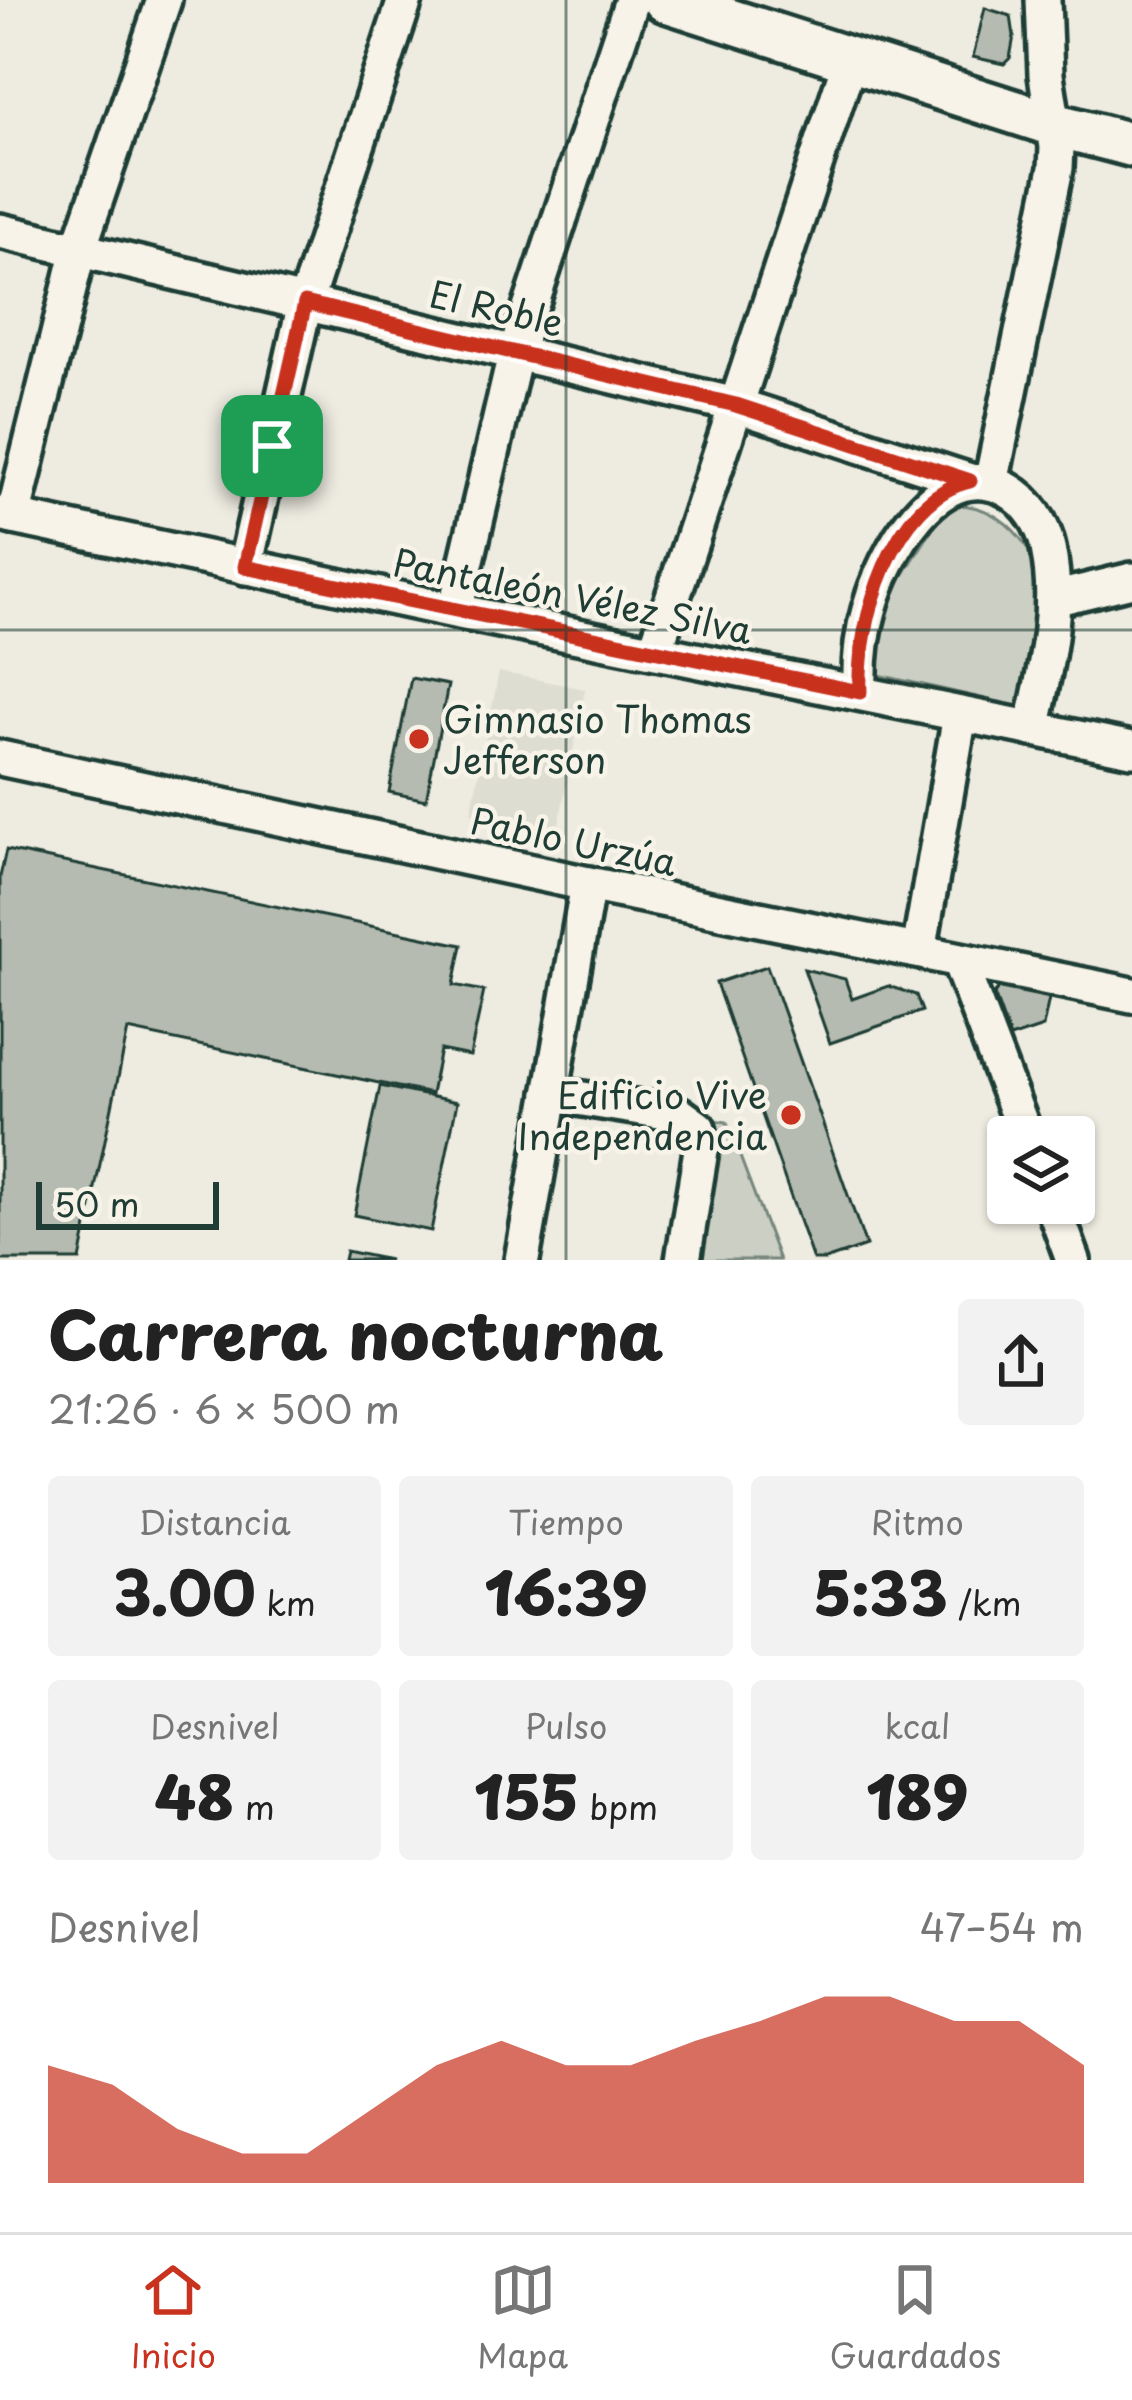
<!DOCTYPE html>
<html lang="es">
<meta charset="utf-8">
<style>
:root{--surface:#fff;--page:#f2f2f2;--text:#222;--muted:#767676;--line:#e0e0e0;--accent:#c8321e}
body{margin:0;font-family:"Playpen Sans",sans-serif;background:var(--page);color:var(--text);height:100vh;display:flex;flex-direction:column;font-size:45px;white-space:nowrap}
*{box-sizing:border-box;margin:0}
p{font-size:39px;color:var(--muted)}
.icon{flex:none;width:66px;height:66px;fill:none;stroke:currentColor;stroke-width:2;stroke-linecap:round;stroke-linejoin:round}
.map{position:relative;height:1260px;overflow:hidden}
.details{display:flex;flex-direction:column;background:var(--surface);flex:1}
.details>*{flex:none}
.controls{position:absolute;left:987px;top:1116px;display:grid;gap:24px}
.controls a{display:grid;place-items:center;width:108px;height:108px;border-radius:12px;background:var(--surface);box-shadow:0 3px 9px #0004;font-size:60px}
.scale{position:absolute;left:36px;bottom:30px;width:183px;box-sizing:border-box;padding-left:12px;border:6px solid #1f3d34;border-top:0;font-size:33px;line-height:42px;white-space:nowrap;color:#1f3d34;-webkit-text-stroke:9px #f7f3e8;paint-order:stroke}
.pin{position:absolute;display:grid;place-items:center;width:102px;height:102px;color:#fff;margin:-51px;border-radius:24px;box-shadow:0 6px 18px #0006}
.round{display:grid;place-items:center;flex:none;width:126px;height:126px;border-radius:12px;background:var(--page)}
.head{display:flex;align-items:center;justify-content:space-between;height:204px;padding:0 48px}
h1{font-size:66px;font-weight:800;line-height:90px}
.metrics{display:grid;grid-template-columns:repeat(3,1fr);gap:18px;height:204px;padding:12px 48px}
.metrics div{display:grid;align-content:center;border-radius:12px;background:var(--page);text-align:center}
.metrics b{font-size:60px;font-weight:800}
.metrics small{font-size:33px;font-weight:400}
.metrics p{font-size:33px}
.chart{height:336px;padding:24px 48px}
.chart p{display:flex;justify-content:space-between}
.chart svg{width:100%;height:216px;margin-top:12px;fill:var(--accent);opacity:.7}
.tabs{display:flex;justify-content:space-around;align-items:center;height:168px;border-top:3px solid var(--line);background:var(--surface);font-size:33px;color:var(--muted)}
.tabs a{display:grid;justify-items:center;gap:6px}
.tabs .selected{color:var(--accent)}
.map>svg:first-child{display:block}
</style>
<div class="map">
<svg width="1132" height="1260" viewBox="0 0 1132 1260">
<rect width="100%" height="100%" fill="#eeece1"/>
<filter id="ink" filterUnits="userSpaceOnUse"><feTurbulence type="fractalNoise" baseFrequency=".00833" numOctaves="2"/><feDisplacementMap in="SourceGraphic" scale="24" xChannelSelector="R" yChannelSelector="G"/><feConvolveMatrix kernelMatrix="1 2 1 2 8 2 1 2 1" color-interpolation-filters="sRGB"/></filter>
<g filter="url(#ink)">
<polygon fill="#ddddd2" points="499,672 585,689 558,829 471,813"/>
<g fill="#cccfc4" stroke="#76867c" stroke-width="3">
<path d="M958,505C1007,506 1044,556 1043,604C1043,635 1031,677 1026,708L870,673L893,591L941,516Z"/>
<polygon points="714,1120 727,1122 779,1260 692,1260"/>
</g>
<g fill="#b5bbb0" stroke="#1f3d34" stroke-width="3">
<polygon points="985,8 1011,16 1014,36 1010,58 1004,64 973,57"/>
<polygon points="411,678 448,685 426,800 389,792"/>
<polygon points="6,850 462,945 454,985 484,991 470,1056 440,1050 431,1094 128,1030 80,1260 0,1260 0,877"/>
<polygon points="767,966 866,1246 825,1260 813,1260 716,983"/>
<polygon points="804,969 845,979 852,999 888,986 916,995 922,1011 830,1043"/>
<polygon points="1005,982 1050,993 1043,1027 1010,1038 994,994"/>
<polygon points="380,1086 457,1102 431,1231 354,1215"/>
<polygon points="346,1251 389,1260 344,1260"/>
</g>
<g fill="none" stroke-linecap="round" stroke-linejoin="round">
<defs>
<g id="minor">
<polyline points="0,231 736,405 970,481"/>
<polyline points="991,483 1056,168 1057,147 1046,75 1043,0"/>
<polyline points="0,514 455,611 1132,749"/>
<polyline points="13,517 79,249 164,0"/>
<polyline points="245,567 305,303 405,0"/>
<polyline points="1053,599 1132,580"/>
<polyline points="455,611 516,351 632,0"/>
<polyline points="655,651 850,60"/>
<path d="M860,692C859,665 861,637 869,610C883,557 938,451 1008,490C1029,502 1043,524 1048,548C1061,610 1045,669 1032,729"/>
<polyline points="0,758 588,884 1132,995"/>
<polyline points="919,951 960,715"/>
<polyline points="959,961 1026,1137"/>
<polyline points="551,1094 679,1114 698,1128 702,1144 683,1260"/>
<polyline points="1052,1203 1073,1260"/>
<polyline points="522,1260 588,884"/>
</g>
<polyline id="major" points="665,0 1052,124 1132,145"/>
</defs>
<use href="#minor" stroke="#1f3d34" stroke-width="42"/>
<use href="#major" stroke="#1f3d34" stroke-width="51"/>
<use href="#minor" stroke="#f7f3e8" stroke-width="33"/>
<use href="#major" stroke="#f7f3e8" stroke-width="42"/>
</g>
</g>
<g fill="none" stroke-linecap="round" stroke-linejoin="round" filter="url(#ink)">
<defs>
<path id="route" d="M305,303L736,405L970,481C892,498 857,623 860,692L245,567Z"/>
</defs>
<use href="#route" stroke="#fff" stroke-width="24"/>
<use href="#route" stroke="#c8321e" stroke-width="15"/>
</g>
<path fill="none" stroke="#1f3d34" stroke-width="3" stroke-opacity="0.55" d="M566,0V1260M0,630H1132"/>
<g fill="#c8321e" stroke="#f7f3e8" stroke-width="4.5">
<circle cx="419" cy="739" r="12"/>
<circle cx="791" cy="1115" r="12"/>
</g>
<g text-anchor="middle" dominant-baseline="central" stroke-width="9" stroke-linejoin="round" paint-order="stroke">
<g font-size="36" fill="#1f3d34" stroke="#f7f3e8">
<text transform="translate(497 307) rotate(13)">El Roble</text>
<text transform="translate(573 595) rotate(11)">Pantaleón Vélez Silva</text>
<text transform="translate(574 840) rotate(12)">Pablo Urzúa</text>
</g>
<g font-size="36" fill="#1f3d34" stroke="#f7f3e8" text-anchor="start">
<text x="443" y="718">Gimnasio Thomas<tspan x="443" dy="41">Jefferson</tspan></text>
<text x="767" y="1094" text-anchor="end">Edificio Vive<tspan x="767" dy="41">Independencia</tspan></text>
</g>
</g>
</svg>
<div class="controls">
<a><svg class="icon" aria-label="layers" viewBox="0 0 24 24"><path d="M12 4l9 5-9 5-9-5zM3 14l9 5 9-5"/></svg></a>
</div>
<div class="scale">50 m</div>
<div class="pin" style="left:272px;top:446px;background:#1e9e55"><svg class="icon" aria-label="arrive" viewBox="0 0 24 24"><path d="M6 21V4h12l-3 4 3 4H6"/></svg></div>
</div>
<section class="details">
<div class="head"><div><h1>Carrera nocturna</h1><p>21:26 · 6 × 500 m</p></div><a class="round"><svg class="icon" aria-label="share" viewBox="0 0 24 24"><path d="M12 15V3M7 8l5-5 5 5M5 13v7h14v-7"/></svg></a></div>
<div class="metrics">
<div><p>Distancia</p><b>3.00<small> km</small></b></div>
<div><p>Tiempo</p><b>16:39</b></div>
<div><p>Ritmo</p><b>5:33<small> /km</small></b></div>
</div>
<div class="metrics">
<div><p>Desnivel</p><b>48<small> m</small></b></div>
<div><p>Pulso</p><b>155<small> bpm</small></b></div>
<div><p>kcal</p><b>189</b></div>
</div>
<div class="chart"><p><span>Desnivel</span>47–54 m</p>
<svg viewBox="0 0 160 44" preserveAspectRatio="none"><path d="M0 44V20L10 24L20 33L30 38L40 38L50 29L60 20L70 15L80 20L90 20L100 15L110 11L120 6L130 6L140 11L150 11L160 20V44z"/></svg>
</div>
</section>
<nav class="tabs">
<a class="selected"><svg class="icon" aria-label="home" viewBox="0 0 24 24"><path d="M3 11l9-7 9 7M6 9v11h12V9"/></svg>Inicio</a>
<a><svg class="icon" aria-label="map" viewBox="0 0 24 24"><path d="M3 6l6-2 6 2 6-2v14l-6 2-6-2-6 2zM9 4v14M15 6v14"/></svg>Mapa</a>
<a><svg class="icon" aria-label="saved" viewBox="0 0 24 24"><path d="M7 4h10v16l-5-4-5 4z"/></svg>Guardados</a>
</nav>
